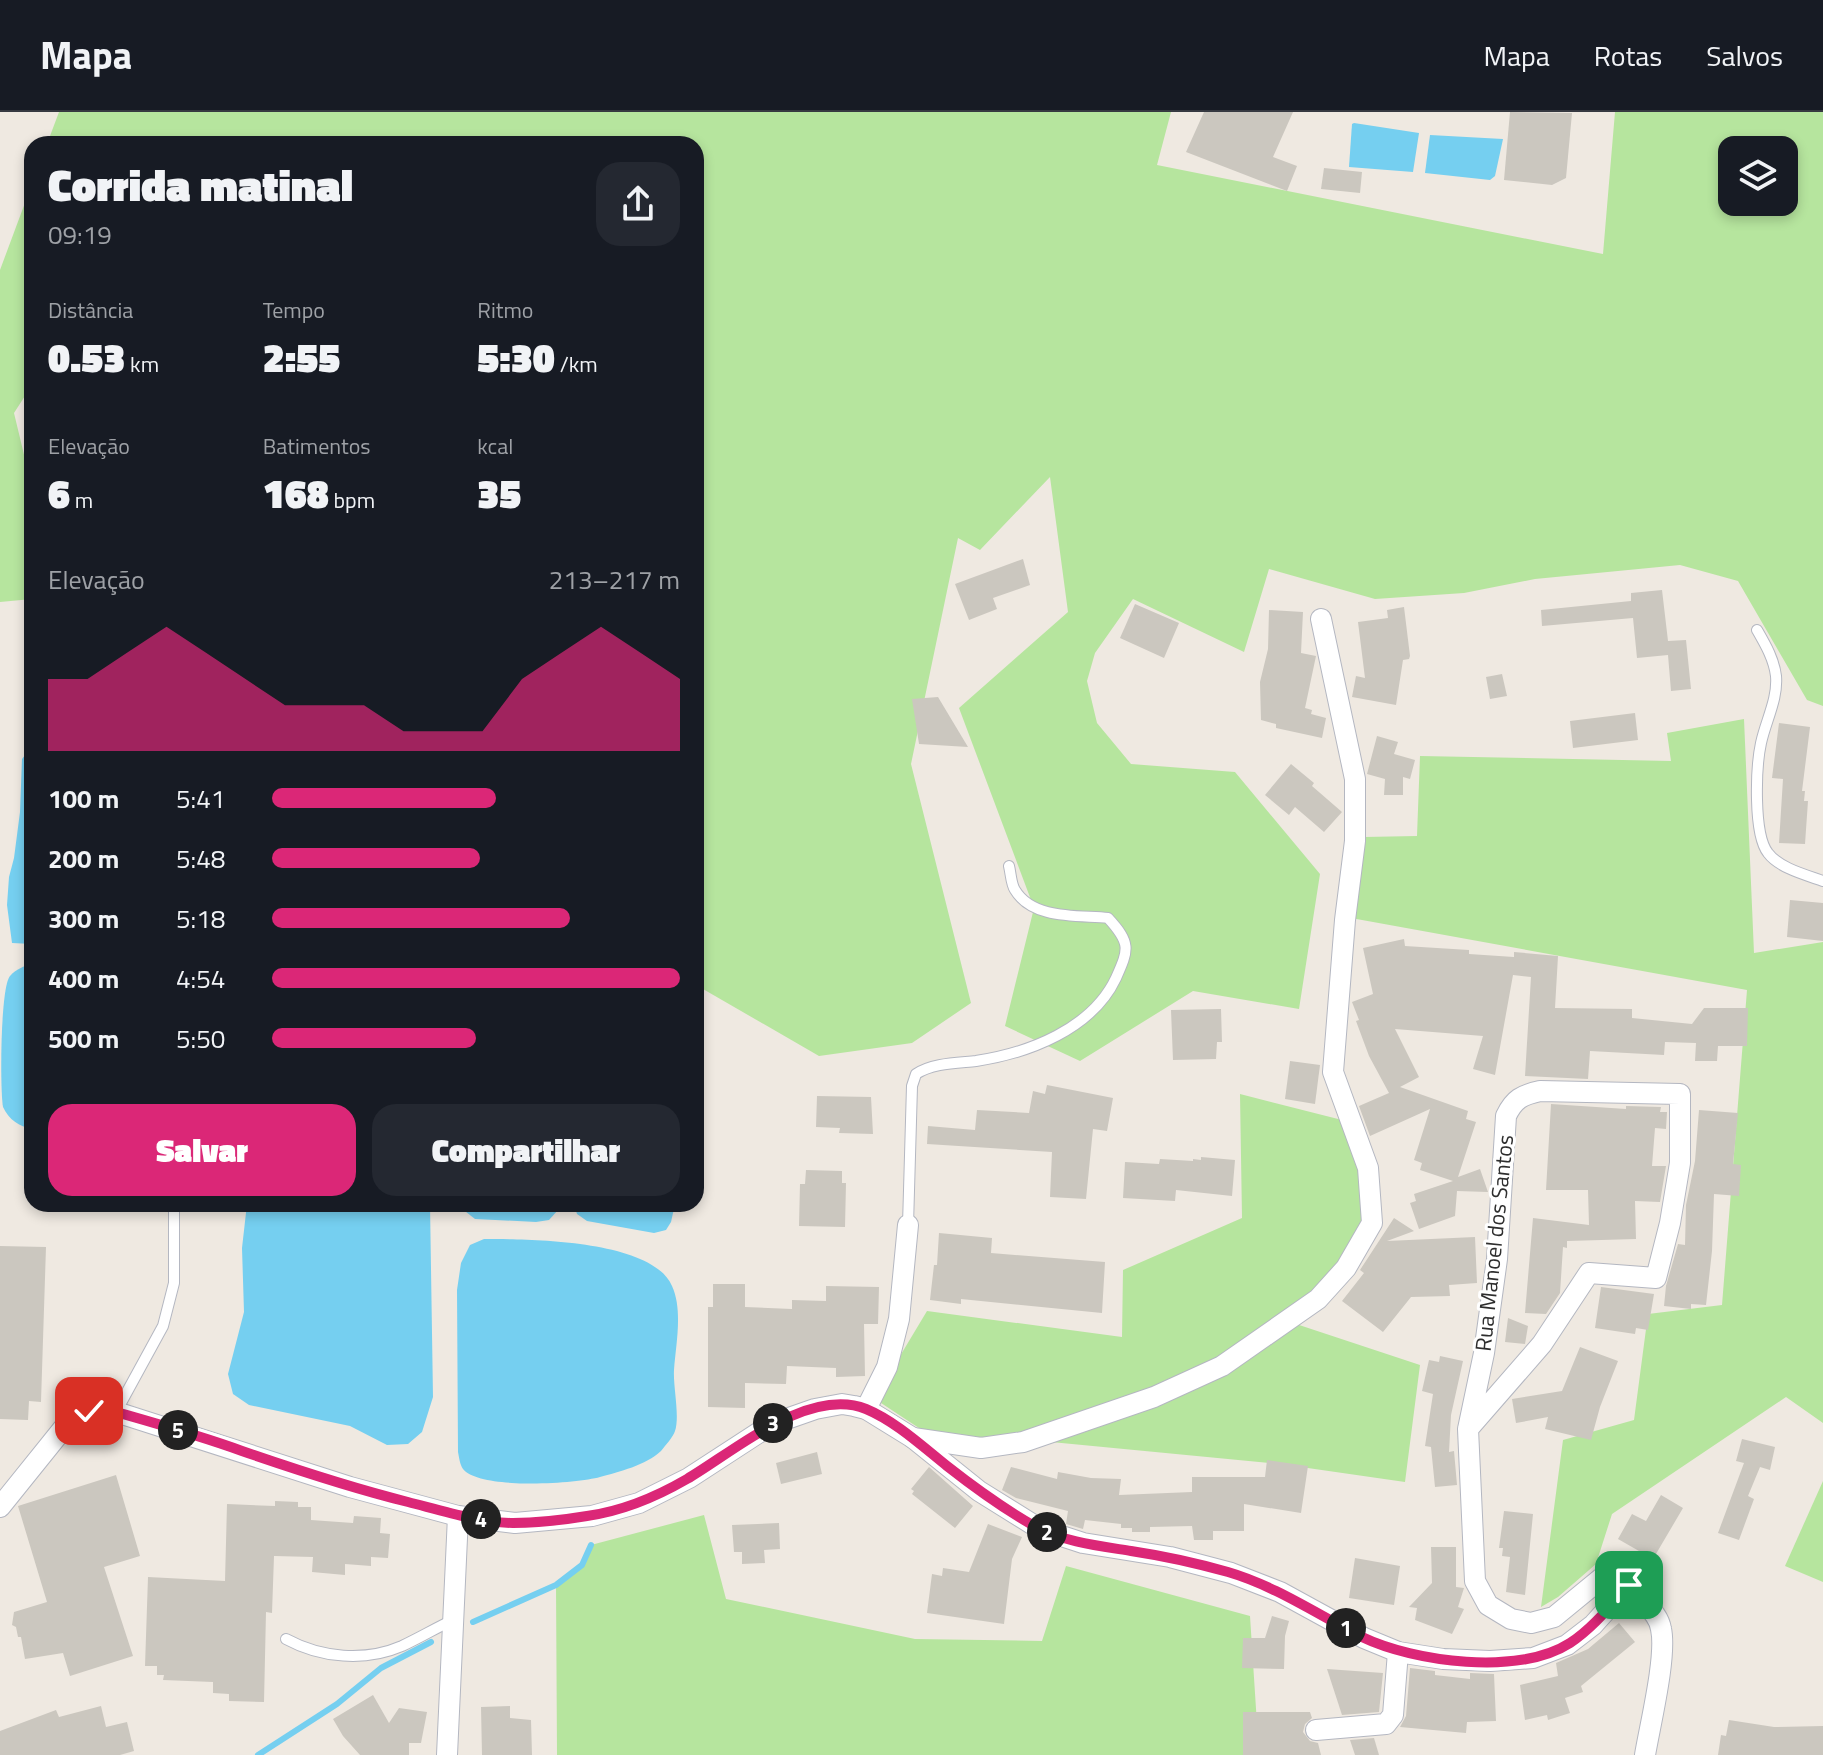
<!DOCTYPE html>
<html lang="pt">
<meta charset="utf-8">
<style>
:root{--surface:#171b24;--page:#242831;--text:#f1f3f6;--muted:#9ea1a6;--line:#363941;--accent:#db2777}
body{margin:0;font-family:"Titillium Web",sans-serif;background:var(--page);color:var(--text);height:100vh;display:flex;flex-direction:column;font-size:30px;white-space:nowrap}
*{box-sizing:border-box;margin:0}
p{font-size:26px;color:var(--muted)}
.icon{flex:none;width:44px;height:44px;fill:none;stroke:currentColor;stroke-width:2;stroke-linecap:round;stroke-linejoin:round}
.map{position:relative;flex:1;overflow:hidden}
.sheet{position:absolute;left:24px;top:24px;width:680px;height:1076px;display:flex;flex-direction:column;background:var(--surface);border-radius:24px;box-shadow:0 4px 12px #0003}
.sheet>*{flex:none}
.buttons{position:absolute;left:1718px;top:24px;display:grid;gap:16px}
.buttons a{display:grid;place-items:center;width:80px;height:80px;border-radius:16px;background:var(--surface);box-shadow:0 4px 12px #0003;font-size:40px}
.pin{position:absolute;display:grid;place-items:center;width:68px;height:68px;color:#fff;margin:-34px;border-radius:16px;box-shadow:0 4px 12px #0006}
.km{position:absolute;width:40px;height:40px;margin:-20px;border-radius:50%;background:#222;color:#fff;font-size:22px;line-height:40px;text-align:center}
.round{display:grid;place-items:center;flex:none;width:84px;height:84px;border-radius:24px;background:var(--page)}
.head{display:flex;align-items:center;justify-content:space-between;height:136px;padding:0 24px}
h1{font-size:44px;font-weight:800;line-height:60px}
.stats{display:grid;grid-template-columns:repeat(3,1fr);gap:12px;height:136px;padding:8px 24px}
.stats div{display:grid;align-content:center}
.stats b{font-size:40px;font-weight:800}
.stats small{font-size:22px;font-weight:400}
.stats p{font-size:22px}
.chart{height:224px;padding:16px 24px}
.chart p{display:flex;justify-content:space-between}
.chart svg{width:100%;height:144px;margin-top:8px;fill:var(--accent);opacity:.7}
.action{display:flex;gap:16px;margin-top:auto;padding:16px 24px}
.action a{flex:1;height:92px;border-radius:24px;background:var(--accent);color:#fff;font-size:32px;font-weight:800;line-height:92px;text-align:center}
.action a+a{background:var(--page);color:var(--text)}
ul{padding:0 24px;list-style:none;font-size:26px}
li{display:grid;grid-template-columns:128px 96px 1fr;align-items:center;height:60px}
li i{height:20px;border-radius:10px;background:var(--accent)}
header{display:flex;align-items:center;gap:48px;box-sizing:border-box;height:112px;padding:0 40px;background:var(--surface);border-bottom:2px solid var(--line)}
header strong{font-size:38px}
nav{display:flex;gap:44px;margin-inline-start:auto;font-size:28px}
.map>svg:first-child{display:block}
</style>
<header>
<strong>Mapa</strong>
<nav><a>Mapa</a><a>Rotas</a><a>Salvos</a></nav>
</header>
<div class="map">
<svg width="1823" height="1643" viewBox="0 0 1823 1643">
<rect width="100%" height="100%" fill="#efe9e1"/>
<g fill="#b6e59e" fill-rule="evenodd">
<path d="M59,0H1171L1157,53L1603,142L1615,0H1823V594L1807,588L1738,469L1680,453L1535,467L1464,481L1375,487L1269,457L1244,540L1133,487L1095,541L1087,569L1097,611L1131,652L1235,660L1320,762L1299,897L1193,879L1080,949L1005,914L1034,796L959,596L1068,500L1050,365L980,438L958,426L911,652L971,891L912,931L819,944L696,873V32H47ZM1732,38H1784V90H1732Z"/>
<polygon points="32,72 32,273 14,301 32,376 32,487 0,490 0,158"/>
<polygon points="1744,607 1754,841 1823,830 1823,1311 1786,1285 1612,1402 1596,1452 1558,1485 1541,1495 1563,1328 1634,1308 1648,1202 1722,1193 1747,878 1351,806 1364,725 1417,724 1420,644 1671,649 1667,621"/>
<polygon points="1240,982 1342,1008 1364,1054 1366,1110 1343,1151 1284,1208 1420,1253 1405,1370 1280,1352 1020,1327 973,1328 928,1322 878,1289 894,1254 927,1199 1122,1225 1123,1158 1242,1106"/>
<polygon points="1823,1369 1823,1470 1785,1454"/>
<polygon points="704,1403 726,1487 915,1527 1042,1529 1066,1454 1250,1504 1259,1643 557,1643 556,1473 582,1453 591,1433"/>
</g>
<g fill="#75cff0">
<polygon points="1354,11 1419,21 1413,60 1349,55 1352,12"/>
<polygon points="1430,23 1503,27 1495,64 1490,68 1425,61"/>
<polygon points="32,634 32,832 12,831 7,793 9,765 14,746 20,700 22,647"/>
<path d="M32,852V1017C19,1014 9,1008 3,995C0,979 0,876 10,864C16,857 24,854 32,852Z"/>
<polygon points="247,1092 430,1092 433,1285 422,1320 408,1332 387,1333 350,1314 249,1293 233,1282 228,1262 244,1200 242,1136"/>
<polygon points="456,1092 559,1092 558,1098 549,1108 536,1110 475,1107"/>
<polygon points="574,1092 675,1092 671,1110 666,1118 654,1121 587,1109 577,1102"/>
<path d="M484,1127C527,1127 652,1127 672,1174C683,1198 676,1232 674,1258C673,1275 680,1304 675,1319C673,1325 665,1334 661,1339C646,1353 619,1360 600,1365C575,1372 480,1378 463,1357C460,1353 459,1345 458,1340L457,1178L461,1151L470,1133Z"/>
</g>
<g fill="none" stroke-linecap="round" stroke-linejoin="round">
<g stroke="#75cff0" stroke-width="6">
<polyline points="473,1510 556,1473 582,1453 591,1433"/>
<polyline points="258,1643 337,1592 381,1556 431,1530"/>
</g>
</g>
<g fill="#cbc7bf">
<polygon points="1204,0 1293,0 1273,45 1297,54 1287,79 1186,40"/>
<polygon points="1510,0 1572,1 1566,66 1552,73 1504,68"/>
<polygon points="1324,56 1362,60 1360,81 1321,77"/>
<polygon points="1023,447 1030,473 993,486 997,497 969,508 955,472"/>
<polygon points="1662,478 1668,529 1686,528 1691,577 1671,579 1668,543 1637,546 1633,506 1542,514 1541,498 1631,489 1631,481"/>
<polygon points="1135,492 1179,511 1164,546 1120,526"/>
<polygon points="1404,495 1410,544 1409,547 1403,548 1396,593 1352,585 1356,564 1365,566 1358,510 1388,506 1387,498"/>
<polygon points="1269,498 1303,500 1301,541 1316,544 1305,596 1312,598 1311,602 1326,606 1322,626 1276,616 1276,612 1261,608 1260,570 1268,537"/>
<polygon points="1502,562 1507,584 1490,587 1486,565"/>
<polygon points="938,585 968,635 919,632 912,587"/>
<polygon points="1635,601 1638,628 1573,636 1570,609"/>
<polygon points="1779,611 1810,615 1802,679 1805,679 1804,689 1808,689 1805,732 1779,731 1783,667 1772,666"/>
<polygon points="1377,624 1398,630 1394,642 1415,648 1410,667 1403,665 1403,683 1384,683 1385,667 1367,662"/>
<polygon points="1291,652 1314,671 1312,674 1342,700 1324,720 1295,695 1289,703 1265,683"/>
<polygon points="1790,788 1823,791 1823,829 1787,825"/>
<polygon points="1404,827 1405,834 1469,838 1469,842 1514,845 1514,840 1558,844 1555,896 1632,897 1632,906 1692,912 1704,896 1748,896 1747,934 1718,934 1717,949 1695,949 1696,931 1665,930 1664,943 1590,939 1588,967 1525,964 1531,865 1513,863 1495,963 1473,957 1483,924 1395,917 1419,965 1400,975 1468,999 1466,1007 1476,1010 1458,1065 1480,1057 1488,1080 1457,1079 1455,1104 1419,1117 1410,1091 1416,1089 1414,1082 1453,1069 1420,1058 1422,1051 1414,1048 1430,997 1370,1024 1359,994 1389,981 1369,944 1356,909 1359,908 1352,890 1373,882 1363,836"/>
<polygon points="1221,897 1222,930 1217,930 1216,947 1173,948 1171,898"/>
<polygon points="1290,949 1320,953 1315,992 1285,987"/>
<polygon points="1047,973 1113,986 1107,1019 1093,1017 1086,1087 1050,1085 1052,1040 927,1032 928,1014 975,1018 977,998 1029,1001 1033,979 1045,982"/>
<polygon points="817,984 871,985 873,1022 839,1021 840,1016 816,1015"/>
<polygon points="1551,992 1626,997 1626,994 1661,995 1660,1000 1667,1000 1666,1017 1655,1016 1652,1054 1666,1054 1660,1090 1635,1089 1636,1127 1567,1129 1567,1136 1563,1135 1560,1181 1546,1202 1525,1201 1533,1106 1589,1113 1588,1078 1546,1078"/>
<polygon points="1699,998 1738,1001 1733,1052 1741,1053 1739,1084 1714,1082 1712,1139 1706,1193 1691,1192 1691,1197 1664,1194 1666,1174 1678,1132 1685,1133 1686,1093 1695,1049"/>
<polygon points="1201,1045 1235,1048 1232,1084 1176,1078 1175,1089 1123,1086 1125,1050 1159,1052 1160,1047 1193,1049 1193,1047 1201,1048"/>
<polygon points="806,1058 842,1059 842,1071 846,1071 845,1115 799,1114 800,1072 805,1072"/>
<polygon points="1394,1106 1414,1119 1387,1129 1475,1125 1477,1171 1449,1173 1450,1184 1411,1185 1383,1220 1342,1189 1364,1161 1360,1158"/>
<polygon points="939,1121 992,1126 991,1141 1105,1150 1102,1201 961,1187 961,1192 930,1188 934,1153 937,1153"/>
<polygon points="0,1134 46,1135 41,1290 29,1289 28,1308 0,1307"/>
<polygon points="713,1172 745,1172 745,1195 792,1197 792,1188 826,1189 826,1174 879,1175 878,1212 864,1212 865,1264 836,1265 836,1256 787,1254 786,1272 745,1271 745,1296 708,1295 708,1195 713,1195"/>
<polygon points="1601,1175 1654,1182 1648,1218 1636,1216 1635,1222 1595,1216"/>
<polygon points="1508,1206 1528,1214 1525,1232 1505,1230"/>
<polygon points="1580,1235 1618,1249 1600,1295 1591,1328 1545,1317 1548,1305 1516,1311 1512,1287 1562,1279"/>
<polygon points="1440,1244 1463,1249 1451,1303 1449,1340 1454,1339 1457,1373 1435,1375 1431,1335 1425,1334 1433,1282 1422,1279 1429,1248 1439,1250"/>
<polygon points="1742,1327 1775,1335 1770,1358 1760,1355 1748,1384 1754,1387 1739,1428 1718,1421 1744,1351 1736,1349"/>
<polygon points="817,1340 822,1362 781,1372 776,1351"/>
<polygon points="1267,1348 1308,1354 1301,1401 1244,1392 1244,1419 1213,1419 1213,1428 1194,1428 1192,1414 1150,1415 1150,1420 1132,1420 1132,1416 1121,1416 1121,1412 1085,1408 1083,1417 1066,1412 1068,1399 1016,1386 1002,1378 1011,1355 1057,1367 1058,1360 1091,1366 1121,1367 1119,1383 1192,1380 1192,1365 1265,1365"/>
<polygon points="929,1355 973,1394 955,1416 912,1382 914,1379 911,1377"/>
<polygon points="116,1363 140,1444 104,1455 133,1544 70,1564 63,1541 25,1547 21,1525 18,1525 16,1515 12,1513 14,1500 47,1490 18,1394"/>
<polygon points="1661,1383 1683,1396 1653,1447 1618,1427 1632,1402 1646,1409"/>
<polygon points="275,1389 298,1390 298,1395 311,1395 311,1408 353,1411 354,1404 381,1406 380,1421 390,1422 388,1446 371,1445 371,1454 345,1452 345,1463 312,1460 313,1445 274,1444 272,1501 266,1500 264,1590 229,1589 229,1582 213,1581 213,1570 163,1568 164,1563 157,1563 157,1554 145,1554 148,1465 225,1469 227,1392 275,1394"/>
<polygon points="1504,1399 1533,1402 1525,1483 1506,1480 1510,1445 1502,1444 1503,1436 1499,1436"/>
<polygon points="779,1411 780,1437 764,1438 765,1451 742,1452 742,1440 734,1440 732,1413"/>
<polygon points="988,1412 1022,1425 1012,1447 1004,1512 927,1501 932,1462 942,1464 943,1456 969,1460"/>
<polygon points="1431,1435 1456,1435 1456,1475 1464,1476 1458,1495 1464,1497 1452,1522 1415,1508 1417,1496 1409,1495 1432,1471"/>
<polygon points="1355,1446 1400,1454 1394,1493 1349,1486"/>
<polygon points="1272,1504 1289,1509 1285,1524 1284,1557 1242,1556 1243,1526 1265,1526"/>
<polygon points="1619,1511 1635,1530 1581,1574 1583,1580 1565,1586 1570,1601 1548,1608 1547,1603 1525,1608 1520,1573 1558,1564 1556,1551 1588,1537"/>
<polygon points="1410,1556 1435,1559 1435,1563 1470,1567 1470,1561 1494,1562 1496,1609 1467,1610 1466,1621 1400,1615 1406,1604"/>
<polygon points="1327,1557 1383,1561 1379,1600 1342,1603"/>
<polygon points="373,1583 389,1611 399,1596 427,1600 421,1631 409,1631 409,1643 360,1643 343,1624 333,1607"/>
<polygon points="101,1594 106,1615 127,1610 134,1639 120,1643 0,1643 0,1619 56,1598 59,1605"/>
<polygon points="510,1594 510,1606 531,1608 532,1643 482,1643 481,1595"/>
<polygon points="1243,1600 1310,1600 1312,1606 1305,1612 1303,1620 1310,1629 1318,1631 1321,1643 1243,1643"/>
<polygon points="1729,1608 1774,1615 1823,1614 1823,1643 1718,1643 1721,1623 1726,1624"/>
<polygon points="1374,1626 1379,1643 1355,1643 1350,1628"/>
</g>
<g fill="none" stroke-linecap="round" stroke-linejoin="round">
<defs>
<g id="service">
<path d="M1757,518C1765,532 1774,547 1776,564C1778,587 1766,608 1761,631C1756,654 1753,722 1768,741C1779,756 1806,763 1823,769"/>
<path d="M908,1113L912,974L916,962C932,951 957,951 976,949C1029,941 1092,917 1116,866C1129,837 1131,831 1108,806C1079,803 1033,808 1015,778C1011,772 1011,762 1009,754"/>
<polyline points="116,1300 163,1214 174,1171 174,1092"/>
<path d="M286,1527C321,1546 365,1550 402,1534C419,1526 436,1516 453,1508"/>
</g>
<g id="minor">
<polyline points="866,1297 887,1255 899,1207 908,1113"/>
<path d="M1468,1317L1542,1232L1589,1161L1656,1166L1670,1111L1680,1051V982L1540,979C1522,983 1514,987 1506,1004L1497,1147L1484,1241L1468,1317L1475,1469L1488,1493L1511,1507L1531,1511L1554,1505L1604,1464C1622,1465 1629,1473 1640,1486C1649,1496 1659,1504 1661,1517C1667,1544 1650,1613 1645,1643"/>
<polyline points="913,1326 981,1336 1023,1330 1154,1285 1222,1254 1318,1187 1346,1156 1372,1111 1368,1056 1333,960 1345,808 1355,729 1355,667 1321,507"/>
<path d="M0,1395L66,1313C83,1299 95,1298 116,1300L350,1375L458,1404L515,1411L592,1404L639,1391L689,1366L772,1312L815,1297L842,1292L854,1294L866,1297L913,1326L979,1379L1040,1417L1083,1431L1170,1445L1231,1461L1280,1480L1364,1526L1398,1540L1443,1547L1490,1549L1533,1546L1567,1533L1593,1513L1629,1473"/>
<polyline points="1316,1618 1386,1612 1393,1603 1398,1540"/>
<polyline points="447,1643 458,1404"/>
</g>
</defs>
<use href="#service" stroke="#b4b7c1" stroke-width="12"/>
<use href="#minor" stroke="#b4b7c1" stroke-width="22"/>
<use href="#service" stroke="#fff" stroke-width="10"/>
<use href="#minor" stroke="#fff" stroke-width="20"/>
</g>
<g fill="none" stroke-linecap="round" stroke-linejoin="round">
<defs>
<path id="route" d="M89,1299L116,1300C158,1312 201,1324 242,1339C297,1358 352,1376 408,1390C443,1399 477,1410 513,1411C538,1411 563,1408 587,1404C623,1399 656,1385 687,1367C733,1340 809,1274 866,1297C895,1309 922,1334 947,1354C975,1376 1004,1397 1036,1415C1064,1430 1100,1434 1131,1439C1164,1444 1196,1451 1228,1460C1276,1474 1318,1503 1362,1525C1414,1550 1519,1564 1570,1531C1593,1516 1611,1493 1629,1473"/>
</defs>
<use href="#route" stroke="#fff" stroke-width="16"/>
<use href="#route" stroke="#db2777" stroke-width="10"/>
</g>
<g text-anchor="middle" dominant-baseline="central" stroke-width="6" stroke-linejoin="round" paint-order="stroke">
<g font-size="22" fill="#2e2e2e" stroke="#fff">
<text transform="translate(1494 1131) rotate(-84)">Rua Manoel dos Santos</text>
</g>
</g>
</svg>
<div class="buttons">
<a><svg class="icon" aria-label="layers" viewBox="0 0 24 24"><path d="M12 4l9 5-9 5-9-5zM3 14l9 5 9-5"/></svg></a>
</div>
<div class="pin" style="left:1629px;top:1473px;background:#1e9e55"><svg class="icon" aria-label="arrive" viewBox="0 0 24 24"><path d="M6 21V4h12l-3 4 3 4H6"/></svg></div>
<div class="pin" style="left:89px;top:1299px;background:#d93025"><svg class="icon" aria-label="check" viewBox="0 0 24 24"><path d="M5 12l5 5 9-10"/></svg></div>
<b class="km" style="left:1346px;top:1516px">1</b>
<b class="km" style="left:1047px;top:1420px">2</b>
<b class="km" style="left:773px;top:1311px">3</b>
<b class="km" style="left:481px;top:1407px">4</b>
<b class="km" style="left:178px;top:1318px">5</b>
<section class="sheet">
<div class="head"><div><h1>Corrida matinal</h1><p>09:19</p></div><a class="round"><svg class="icon" aria-label="share" viewBox="0 0 24 24"><path d="M12 15V3M7 8l5-5 5 5M5 13v7h14v-7"/></svg></a></div>
<div class="stats">
<div><p>Distância</p><b>0.53<small> km</small></b></div>
<div><p>Tempo</p><b>2:55</b></div>
<div><p>Ritmo</p><b>5:30<small> /km</small></b></div>
</div>
<div class="stats">
<div><p>Elevação</p><b>6<small> m</small></b></div>
<div><p>Batimentos</p><b>168<small> bpm</small></b></div>
<div><p>kcal</p><b>35</b></div>
</div>
<div class="chart"><p><span>Elevação</span>213–217 m</p>
<svg viewBox="0 0 160 44" preserveAspectRatio="none"><path d="M0 44V22L10 22L20 14L30 6L40 14L50 22L60 30L70 30L80 30L90 38L100 38L110 38L120 22L130 14L140 6L150 14L160 22V44z"/></svg>
</div>
<ul>
<li><b>100 m</b>5:41<i style="width:55%"></i></li>
<li><b>200 m</b>5:48<i style="width:51%"></i></li>
<li><b>300 m</b>5:18<i style="width:73%"></i></li>
<li><b>400 m</b>4:54<i style="width:100%"></i></li>
<li><b>500 m</b>5:50<i style="width:50%"></i></li>
</ul>
<div class="action"><a>Salvar</a><a>Compartilhar</a></div>
</section>
</div>
